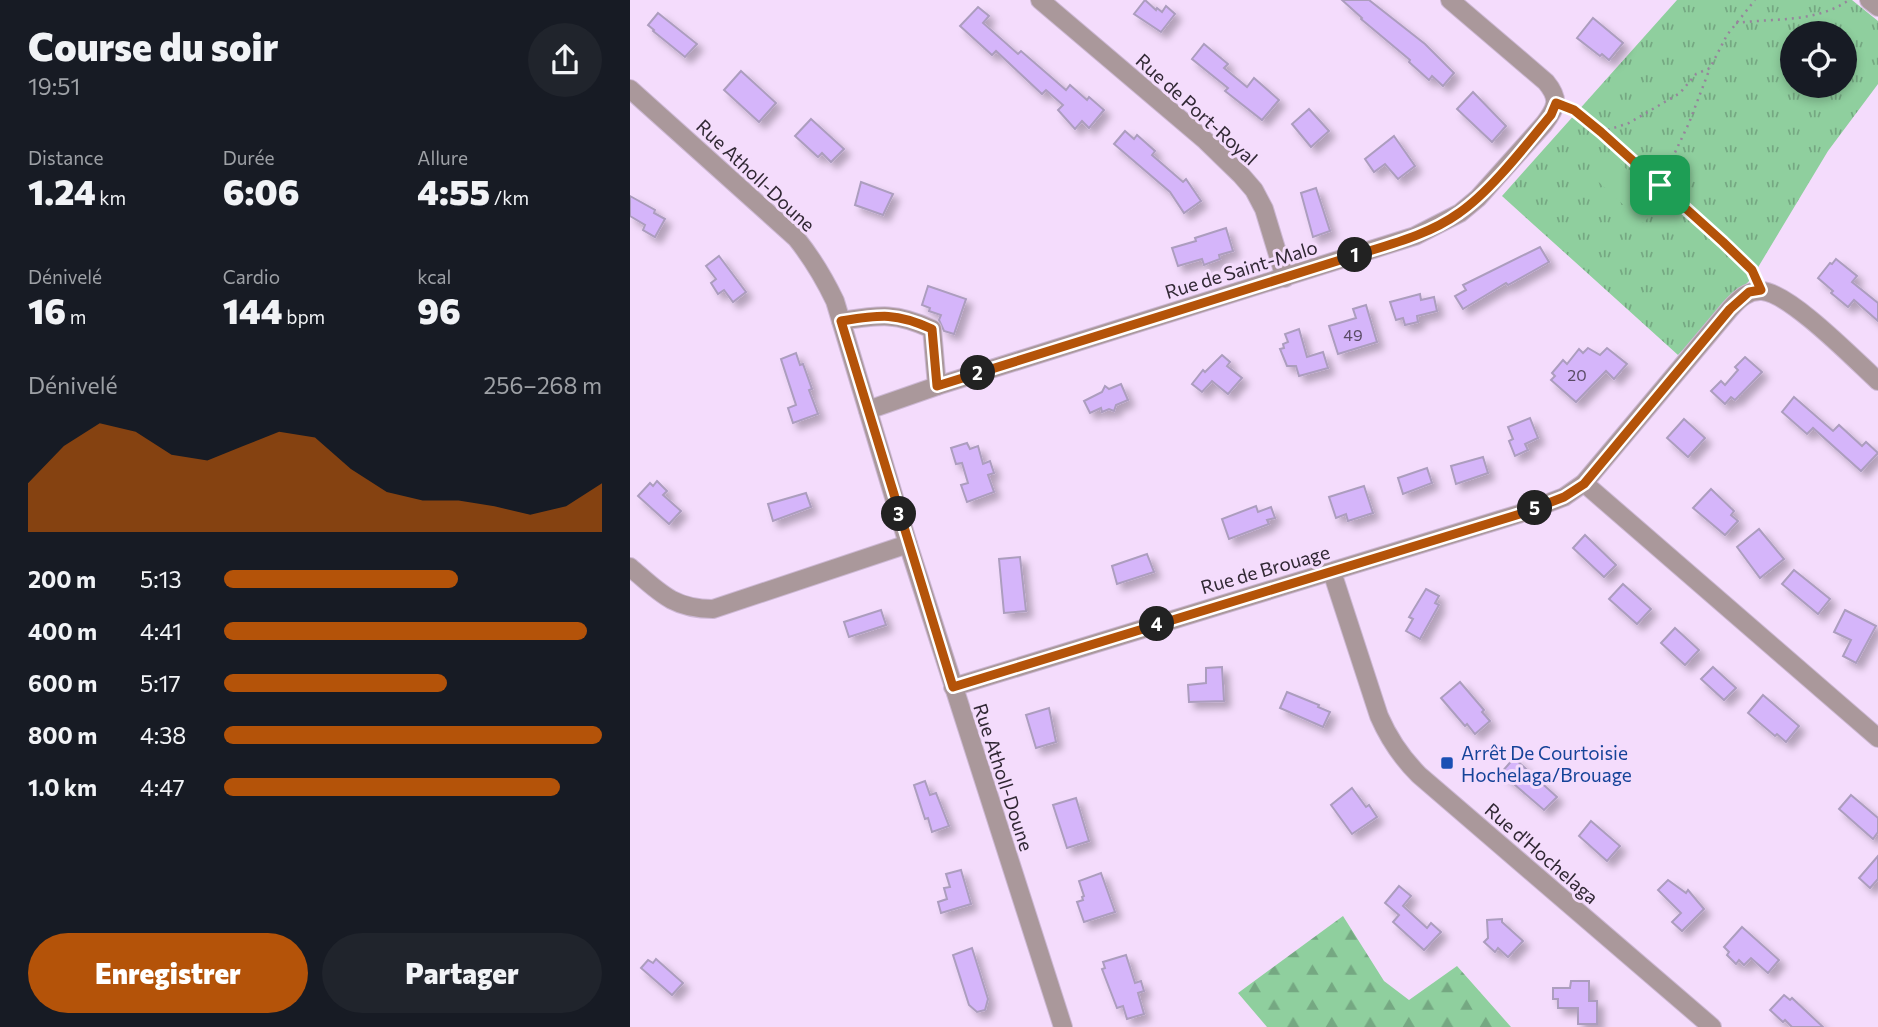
<!DOCTYPE html>
<html lang="fr">
<meta charset="utf-8">
<style>
:root{--surface:#171b24;--page:#20242c;--text:#f1f3f6;--muted:#9ea1a6;--accent:#b45309}
body{margin:0;font-family:Commissioner,sans-serif;background:var(--page);color:var(--text);height:100vh;display:flex;flex-direction:column;font-size:26px;white-space:nowrap}
*{box-sizing:border-box;margin:0}
p{font-size:23px;color:var(--muted)}
.icon{flex:none;width:38px;height:38px;fill:none;stroke:currentColor;stroke-width:2;stroke-linecap:round;stroke-linejoin:round}
.map{position:relative;flex:1;overflow:hidden}
.drawer{display:flex;flex-direction:column;background:var(--surface);width:630px}
.drawer>*{flex:none}
.buttons{position:absolute;left:1150px;top:21px;display:grid;gap:14px}
.buttons a{display:grid;place-items:center;width:77px;height:77px;border-radius:50%;background:var(--surface);box-shadow:0 4px 10px #0003;font-size:35px}
.pin{position:absolute;display:grid;place-items:center;width:60px;height:60px;color:#fff;margin:-30px;border-radius:14px;box-shadow:0 4px 10px #0006}
.km{position:absolute;width:35px;height:35px;margin:-18px;border-radius:50%;background:#222;color:#fff;font-size:19px;line-height:35px;text-align:center}
.round{display:grid;place-items:center;flex:none;width:74px;height:74px;border-radius:37px;background:var(--page)}
.head{display:flex;align-items:center;justify-content:space-between;height:119px;padding:0 28px}
h1{font-size:38px;font-weight:800;line-height:52px}
.figures{display:grid;grid-template-columns:repeat(3,1fr);gap:10px;height:119px;padding:7px 28px}
.figures div{display:grid;align-content:center}
.figures b{font-size:35px;font-weight:800}
.figures small{font-size:19px;font-weight:400}
.figures p{font-size:19px}
.chart{height:196px;padding:14px 28px}
.chart p{display:flex;justify-content:space-between}
.chart svg{width:100%;height:126px;margin-top:7px;fill:var(--accent);opacity:.7}
.primary-button{display:flex;gap:14px;margin-top:auto;padding:14px 28px}
.primary-button a{flex:1;height:80px;border-radius:42px;background:var(--accent);color:#fff;font-size:28px;font-weight:800;line-height:80px;text-align:center}
.primary-button a+a{background:var(--page);color:var(--text)}
ul{padding:0 28px;list-style:none;font-size:23px}
li{display:grid;grid-template-columns:112px 84px 1fr;align-items:center;height:52px}
li i{height:18px;border-radius:9px;background:var(--accent)}
main{display:flex;flex:1;min-height:0}
.map>svg:first-child{display:block}
</style>
<main>
<section class="drawer">
<div class="head"><div><h1>Course du soir</h1><p>19:51</p></div><a class="round"><svg class="icon" aria-label="share" viewBox="0 0 24 24"><path d="M12 15V3M7 8l5-5 5 5M5 13v7h14v-7"/></svg></a></div>
<div class="figures">
<div><p>Distance</p><b>1.24<small> km</small></b></div>
<div><p>Durée</p><b>6:06</b></div>
<div><p>Allure</p><b>4:55<small> /km</small></b></div>
</div>
<div class="figures">
<div><p>Dénivelé</p><b>16<small> m</small></b></div>
<div><p>Cardio</p><b>144<small> bpm</small></b></div>
<div><p>kcal</p><b>96</b></div>
</div>
<div class="chart"><p><span>Dénivelé</span>256–268 m</p>
<svg viewBox="0 0 160 44" preserveAspectRatio="none"><path d="M0 44V27L10 14L20 6L30 9L40 17L50 19L60 14L70 9L80 11L90 22L100 30L110 33L120 33L130 35L140 38L150 35L160 27V44z"/></svg>
</div>
<ul>
<li><b>200 m</b>5:13<i style="width:62%"></i></li>
<li><b>400 m</b>4:41<i style="width:96%"></i></li>
<li><b>600 m</b>5:17<i style="width:59%"></i></li>
<li><b>800 m</b>4:38<i style="width:100%"></i></li>
<li><b>1.0 km</b>4:47<i style="width:89%"></i></li>
</ul>
<div class="primary-button"><a>Enregistrer</a><a>Partager</a></div>
</section>
<div class="map">
<svg width="1248" height="1027" viewBox="0 0 1248 1027">
<defs>
<pattern id="grass-tufts" width="24" height="20" patternUnits="userSpaceOnUse" patternTransform="scale(1.75)"><rect width="24" height="20" fill="#8fcf9e"/><path d="M3 7l-1-3M5 7V3M7 7l1-3M15 17l-1-3M17 17v-4M19 17l1-3" fill="none" stroke="#75a882"/></pattern>
<pattern id="forest-firs" width="22" height="20" patternUnits="userSpaceOnUse" patternTransform="scale(1.75)"><rect width="22" height="20" fill="#8fcf9e"/><path d="M5 1l3.5 6h-7zM16 11l3.5 6h-7z" fill="#75a882"/></pattern>
<filter id="shadow"><feDropShadow dx="6" dy="6" stdDeviation="3.5" flood-color="#0004"/></filter>
</defs>
<rect width="100%" height="100%" fill="#f4dcfc"/>
<path fill="url(#grass-tufts)" fill-rule="evenodd" d="M1047,0H1222L1248,21V84L1198,151L1121,279L1048,355L872,196ZM1162,33H1214V86H1162Z"/>
<polygon fill="url(#forest-firs)" points="713,916 754,981 779,1000 827,966 881,1027 637,1027 608,993"/>
<polygon fill="#8fcf9e" points="979,153 1033,203 1013,223 960,174"/>
<g fill="#d5b5fa" stroke="#ac9dbe" stroke-width="2" filter="url(#shadow)">
<polygon points="515,0 526,10 527,8 532,12 536,6 545,14 531,32 504,14"/>
<polygon points="712,0 739,0 795,44 824,73 813,86 802,76 799,80 779,62 780,60 731,19 732,18"/>
<polygon points="348,7 359,16 353,23 388,54 391,51 436,90 440,85 457,100 459,97 474,110 459,128 452,121 445,129 428,110 433,105 416,90 412,94 366,51 362,55 330,26"/>
<polygon points="28,13 67,44 55,57 23,31 24,30 18,25"/>
<polygon points="963,18 993,43 979,60 972,54 970,56 947,38"/>
<polygon points="574,44 598,64 594,68 617,87 624,78 649,100 632,120 595,91 598,88 562,59"/>
<polygon points="111,71 146,103 129,122 94,90"/>
<polygon points="843,92 876,126 862,142 827,109"/>
<polygon points="679,109 699,131 681,147 662,124"/>
<polygon points="181,119 214,149 201,162 192,153 188,157 165,136"/>
<polygon points="495,131 504,139 507,135 525,151 522,155 553,182 556,179 571,201 554,213 540,192 484,144"/>
<polygon points="764,136 785,166 768,179 755,164 744,172 735,159"/>
<polygon points="231,182 263,194 253,215 225,205"/>
<polygon points="686,188 700,231 683,237 671,193"/>
<polygon points="0,196 25,210 24,213 35,219 25,237 13,230 15,225 0,216"/>
<polygon points="596,228 603,251 589,255 590,259 574,265 572,259 548,266 542,248 566,241 565,238"/>
<polygon points="910,247 919,262 878,285 876,283 833,309 825,296 836,290 833,285"/>
<polygon points="89,256 116,292 103,302 94,290 88,294 81,283 86,279 76,266"/>
<polygon points="1206,259 1227,276 1222,282 1248,303 1248,321 1224,300 1218,307 1201,293 1203,291 1188,278 1200,263 1202,264"/>
<polygon points="298,286 336,299 324,334 314,331 309,320 311,315 299,311 300,308 292,305"/>
<polygon points="790,294 791,300 804,297 807,311 787,316 788,322 775,325 773,318 766,320 760,302"/>
<polygon points="736,305 747,342 708,354 699,326 726,318 723,309"/>
<polygon points="669,329 677,357 693,352 698,368 669,376 666,366 657,366 650,349 654,348 653,344 658,342 655,334"/>
<polygon points="958,348 970,355 977,348 997,364 984,379 976,371 946,402 921,380 925,376 922,373 933,360 937,364 949,349 953,353"/>
<polygon points="166,353 170,365 173,364 182,389 179,390 188,414 163,423 158,408 166,405 151,359"/>
<polygon points="592,355 600,362 597,366 612,378 598,394 582,381 572,392 562,384 573,370 575,372"/>
<polygon points="1115,357 1132,372 1105,400 1101,397 1095,404 1081,391 1091,381 1095,385 1108,370 1105,367"/>
<polygon points="491,384 498,400 486,405 484,411 479,409 472,412 471,408 460,413 454,401 472,392 475,386 479,389"/>
<polygon points="1164,397 1203,431 1209,425 1232,446 1236,442 1248,453 1231,471 1183,428 1177,434 1152,412"/>
<polygon points="900,418 908,438 895,444 898,450 885,456 879,441 883,439 878,427"/>
<polygon points="1054,419 1075,438 1058,457 1037,438"/>
<polygon points="337,443 340,449 348,446 353,464 360,461 364,473 358,475 364,492 337,502 331,485 338,483 332,463 326,464 321,448"/>
<polygon points="853,457 858,473 826,484 821,466"/>
<polygon points="797,468 802,483 773,494 768,478"/>
<polygon points="27,481 37,491 33,495 51,511 39,524 8,496 20,483 23,486"/>
<polygon points="734,486 743,513 718,521 716,514 706,518 699,497"/>
<polygon points="1081,489 1104,511 1101,515 1108,521 1095,535 1063,508"/>
<polygon points="176,493 181,507 143,521 138,504"/>
<polygon points="626,506 628,512 641,507 645,518 637,520 639,524 599,539 592,519"/>
<polygon points="1129,529 1154,559 1130,578 1107,547"/>
<polygon points="955,535 986,565 974,577 943,548"/>
<polygon points="517,554 524,572 487,584 482,566"/>
<polygon points="390,557 396,611 374,613 369,559"/>
<polygon points="1164,570 1200,599 1188,614 1152,584"/>
<polygon points="993,584 1021,609 1007,624 979,599"/>
<polygon points="796,589 809,596 805,603 809,605 790,639 776,631 783,619 779,617"/>
<polygon points="251,610 256,625 219,637 214,622"/>
<polygon points="1215,610 1246,626 1226,663 1213,656 1221,640 1204,632"/>
<polygon points="1045,628 1069,650 1055,665 1031,643"/>
<polygon points="592,667 594,701 559,702 558,685 576,683 576,668"/>
<polygon points="1083,667 1106,688 1094,700 1071,679"/>
<polygon points="830,682 854,710 852,712 860,721 845,734 837,724 835,726 811,698"/>
<polygon points="657,692 689,705 688,707 700,712 693,727 650,708"/>
<polygon points="1133,695 1169,726 1156,742 1147,734 1145,736 1118,713"/>
<polygon points="419,708 426,742 406,748 396,715"/>
<polygon points="884,758 927,797 914,810 871,773"/>
<polygon points="295,781 300,795 306,793 319,826 302,832 298,818 295,819 284,785"/>
<polygon points="722,788 736,807 739,805 747,817 722,834 701,805"/>
<polygon points="1221,795 1248,818 1248,832 1243,839 1209,809"/>
<polygon points="446,798 459,841 437,848 423,805"/>
<polygon points="961,821 990,846 977,861 949,836"/>
<polygon points="1248,856 1248,879 1240,888 1229,878"/>
<polygon points="331,870 341,904 311,913 308,902 317,899 314,888 320,887 316,874"/>
<polygon points="471,873 485,912 454,922 447,902 453,900 452,897 454,896 449,881"/>
<polygon points="1038,880 1056,893 1058,890 1074,909 1052,931 1042,922 1051,913 1028,890"/>
<polygon points="769,886 781,896 773,906 797,928 801,923 811,932 794,950 763,922 769,915 755,903"/>
<polygon points="872,919 872,922 893,941 878,957 868,948 865,952 854,942 858,938 857,920"/>
<polygon points="1112,927 1149,960 1138,973 1121,958 1114,965 1109,960 1106,964 1097,955 1099,952 1094,947"/>
<polygon points="342,948 358,999 355,1010 347,1012 339,1005 323,955"/>
<polygon points="496,955 505,983 511,981 514,991 508,993 514,1014 497,1019 493,1006 487,1008 472,969 475,968 473,962"/>
<polygon points="26,959 53,983 42,995 11,968 18,960 23,963"/>
<polygon points="941,981 959,981 959,1001 967,1001 967,1024 948,1024 948,1008 928,1008 928,999 923,999 923,988 940,988"/>
<polygon points="1154,995 1160,1000 1162,998 1193,1027 1162,1027 1155,1020 1153,1022 1140,1010"/>
</g>
<g fill="none" stroke-linecap="round" stroke-linejoin="round">
<defs>
<g id="minor">
<polyline points="410,0 576,141 611,175 624,190 634,209 655,278"/>
<polyline points="1239,0 1248,7"/>
<path d="M0,89L166,238C182,258 194,278 205,301L278,544L433,1027"/>
<path d="M211,321C250,315 265,312 302,329L307,386"/>
<path d="M238,410L307,386L785,236L830,213L848,198L914,124C927,107 930,99 916,82L820,0"/>
<polyline points="954,483 1248,738"/>
<path d="M0,567C29,592 43,609 83,609L278,544"/>
<path d="M702,572L749,716C759,739 771,757 789,775L1082,1027"/>
<path d="M323,687L889,514L934,497L954,483L1100,309C1109,299 1118,290 1132,291C1160,293 1225,360 1248,381"/>
</g>
</defs>
<use href="#minor" stroke="#cdb8d4" stroke-width="20"/>
<g stroke="#96859c" stroke-width="2.5" stroke-dasharray="2 5" stroke-linecap="butt">
<path d="M1106,23C1144,18 1186,23 1219,0"/>
<path d="M939,108C958,115 1116,258 1125,277"/>
<polyline points="971,132 999,123 1050,93 1066,74 1080,68 1097,35 1125,0"/>
<polyline points="1030,184 1059,123 1080,68"/>
</g>
<use href="#minor" stroke="#aa989b" stroke-width="18"/>
</g>
<g fill="none" stroke-linecap="round" stroke-linejoin="round">
<defs>
<path id="route" d="M926,103L944,110L971,132L1093,242L1122,270L1131,290L1119,292L1100,309L954,484L934,497L890,514L323,687L211,321C250,315 265,312 302,329L307,386L720,257C757,245 797,236 829,213C860,192 897,144 921,115Z"/>
</defs>
<use href="#route" stroke="#fff" stroke-width="14"/>
<use href="#route" stroke="#b45309" stroke-width="9"/>
</g>
<rect fill="#1a4fb4" stroke="#f4dcfc" stroke-width="2.5" x="810" y="756" width="14" height="14" rx="3.5"/>
<g text-anchor="middle" dominant-baseline="central" stroke-width="6" stroke-linejoin="round" paint-order="stroke">
<g font-size="16" fill="#5a4b66">
<text x="723" y="334">49</text>
<text x="947" y="374">20</text>
</g>
<g font-size="19" fill="#312834" stroke="#f4dcfc">
<text transform="translate(567 109) rotate(42)">Rue de Port-Royal</text>
<text transform="translate(126 175) rotate(43)">Rue Atholl-Doune</text>
<text transform="translate(611 269) rotate(-17)">Rue de Saint-Malo</text>
<text transform="translate(635 569) rotate(-16)">Rue de Brouage</text>
<text transform="translate(374 777) rotate(72)">Rue Atholl-Doune</text>
<text transform="translate(912 853) rotate(41)">Rue d'Hochelaga</text>
</g>
<g font-size="19" fill="#164399" stroke="#f4dcfc" text-anchor="start">
<text x="831" y="752">Arrêt De Courtoisie<tspan x="831" dy="22">Hochelaga/Brouage</tspan></text>
</g>
</g>
</svg>
<div class="buttons">
<a><svg class="icon" aria-label="locate" viewBox="0 0 24 24"><circle cx="12" cy="12" r="6"/><path d="M12 2v4M12 18v4M2 12h4M18 12h4"/></svg></a>
</div>
<div class="pin" style="left:1030px;top:185px;background:#1e9e55"><svg class="icon" aria-label="arrive" viewBox="0 0 24 24"><path d="M6 21V4h12l-3 4 3 4H6"/></svg></div>
<b class="km" style="left:725px;top:255px">1</b>
<b class="km" style="left:348px;top:373px">2</b>
<b class="km" style="left:269px;top:514px">3</b>
<b class="km" style="left:527px;top:624px">4</b>
<b class="km" style="left:905px;top:508px">5</b>
</div>
</main>
